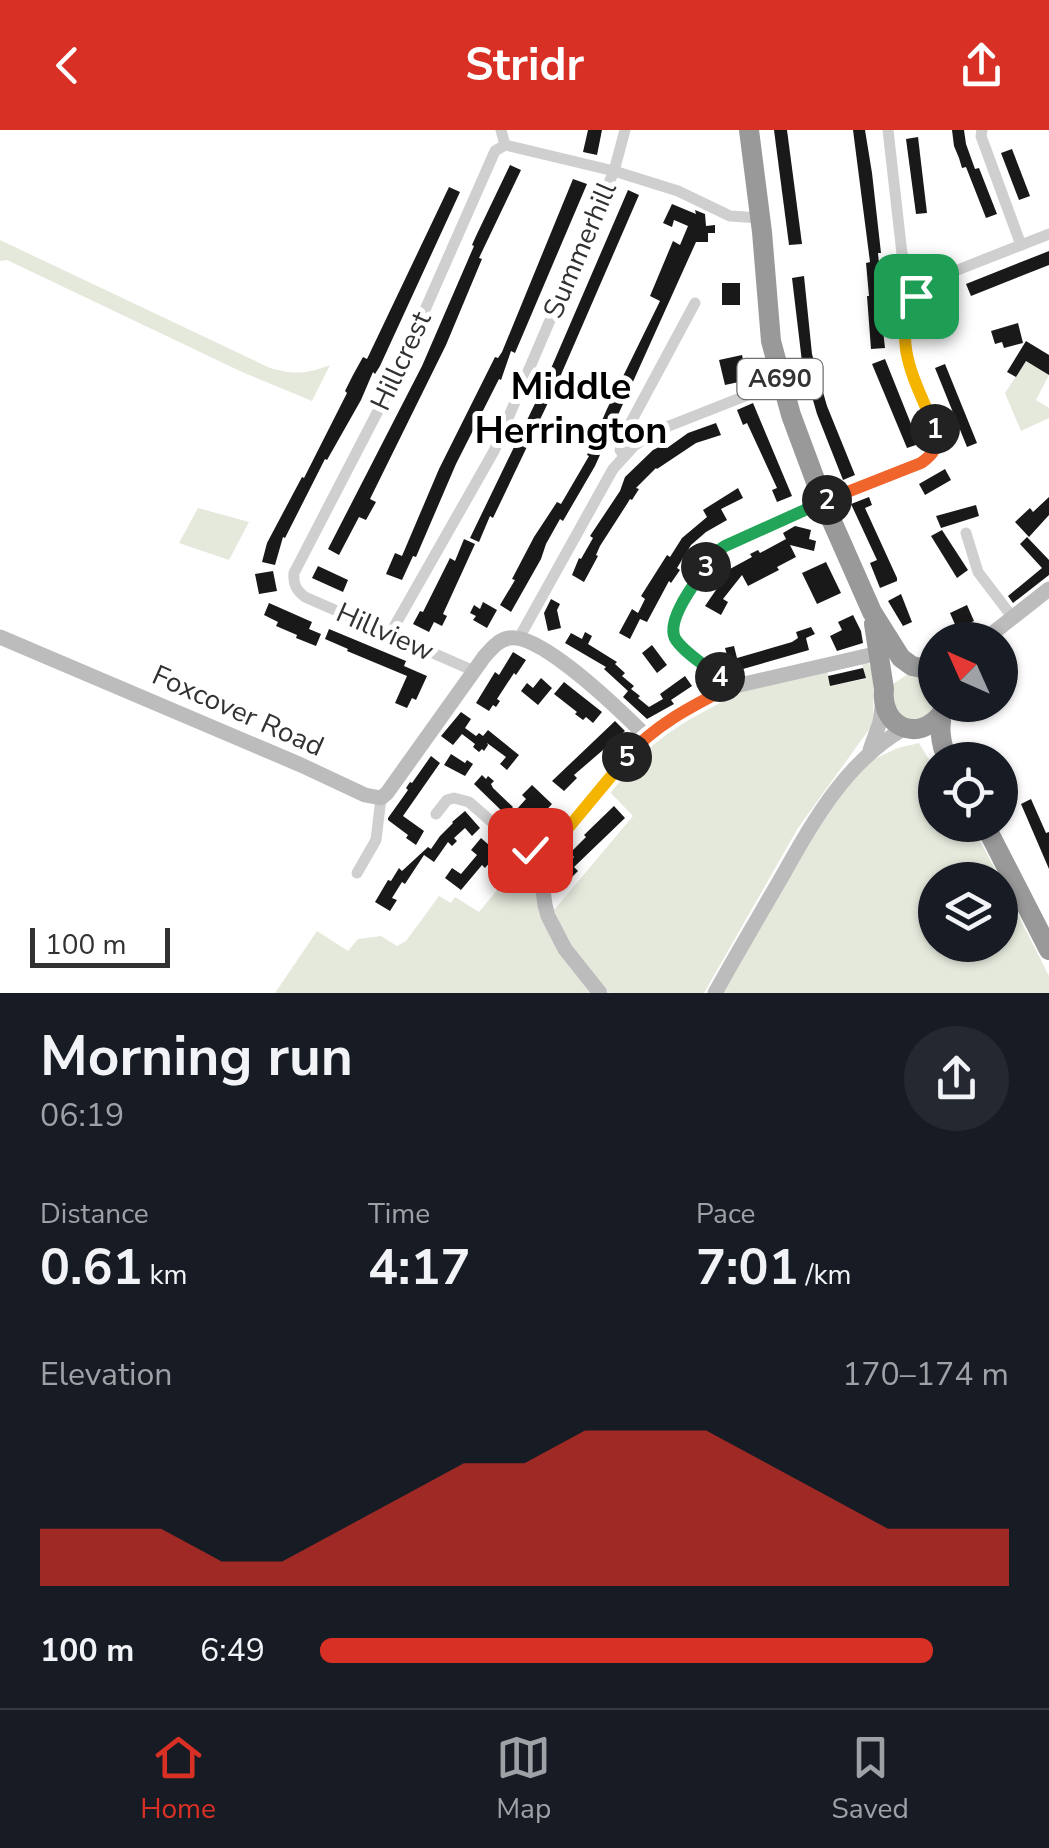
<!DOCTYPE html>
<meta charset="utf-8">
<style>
:root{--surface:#171b24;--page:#242831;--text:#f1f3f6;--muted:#9ea1a6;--line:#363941;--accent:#d93025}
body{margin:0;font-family:"Nunito Sans",sans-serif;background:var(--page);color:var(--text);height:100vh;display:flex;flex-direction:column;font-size:38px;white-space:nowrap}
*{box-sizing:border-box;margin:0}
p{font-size:32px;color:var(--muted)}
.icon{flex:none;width:55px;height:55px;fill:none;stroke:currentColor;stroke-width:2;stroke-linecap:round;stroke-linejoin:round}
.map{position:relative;height:863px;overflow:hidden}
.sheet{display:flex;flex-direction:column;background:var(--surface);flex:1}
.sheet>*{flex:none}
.needle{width:65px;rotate:315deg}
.buttons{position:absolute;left:918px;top:492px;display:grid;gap:20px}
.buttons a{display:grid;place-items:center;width:100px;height:100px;border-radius:50%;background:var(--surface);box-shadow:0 2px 8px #0004;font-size:50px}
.scale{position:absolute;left:30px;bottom:25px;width:140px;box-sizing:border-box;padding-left:10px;border:5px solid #323232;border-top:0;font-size:28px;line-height:35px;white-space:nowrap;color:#323232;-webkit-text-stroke:8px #fff;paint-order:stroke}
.pin{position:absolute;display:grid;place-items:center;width:85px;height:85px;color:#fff;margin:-42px;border-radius:20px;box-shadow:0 5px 15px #0006}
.km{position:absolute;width:50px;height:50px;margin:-25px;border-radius:50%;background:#222;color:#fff;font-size:28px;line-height:50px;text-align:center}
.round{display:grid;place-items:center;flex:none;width:105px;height:105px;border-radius:52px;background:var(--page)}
.head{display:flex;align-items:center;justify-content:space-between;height:170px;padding:0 40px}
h1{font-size:55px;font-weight:700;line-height:75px}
.metrics{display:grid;grid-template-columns:repeat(3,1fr);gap:15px;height:170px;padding:10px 40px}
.metrics div{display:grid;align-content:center}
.metrics b{font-size:50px;font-weight:700}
.metrics small{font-size:28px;font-weight:400}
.metrics p{font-size:28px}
.chart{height:280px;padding:20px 40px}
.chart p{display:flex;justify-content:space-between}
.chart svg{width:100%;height:180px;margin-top:10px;fill:var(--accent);opacity:.7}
ul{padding:0 40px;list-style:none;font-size:32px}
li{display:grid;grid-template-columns:160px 120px 1fr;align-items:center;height:75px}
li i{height:25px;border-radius:12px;background:var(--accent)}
header{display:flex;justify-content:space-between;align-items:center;height:130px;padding:0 40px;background:var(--accent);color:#fff;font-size:45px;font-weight:700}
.menu{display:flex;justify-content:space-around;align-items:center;height:140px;border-top:2px solid var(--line);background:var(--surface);font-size:28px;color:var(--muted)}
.menu a{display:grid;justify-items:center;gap:5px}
.menu .active{color:var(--accent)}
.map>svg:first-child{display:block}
</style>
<header><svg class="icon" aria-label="back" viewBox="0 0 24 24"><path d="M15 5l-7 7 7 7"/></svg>Stridr<svg class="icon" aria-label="share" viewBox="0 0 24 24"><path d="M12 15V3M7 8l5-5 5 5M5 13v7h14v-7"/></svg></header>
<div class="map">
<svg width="1049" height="863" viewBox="0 0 1049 863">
<rect width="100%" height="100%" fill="#fff"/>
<g fill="#e4e9dc" fill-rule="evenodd">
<path d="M0,110L270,238C295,245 306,244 330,235L312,271L242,242L7,130L0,131Z"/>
<polygon points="1026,231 1049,245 1036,270 1049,278 1049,288 1021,301 1005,263"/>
<polygon points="198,378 249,392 229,430 179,413"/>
<polygon points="862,533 868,533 874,542 873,594 798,698 704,863 609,863 568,811 554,780 633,686 607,659 650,610 728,562 827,541 831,556 865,549"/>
<path d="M908,544C932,550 935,548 935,575H938L923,592L895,586L893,554Z"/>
<path d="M919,613L935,639V695H970L985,720L1049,846V863H721L829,677L872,630L898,618ZM935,750H1000V815H935Z"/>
<polygon points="530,720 545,730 545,775 600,863 275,863 317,801 348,821 358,809 381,806 397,816 406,811 439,766 451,773 455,767 479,782"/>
</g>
<g fill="#191919">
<polygon points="588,0 602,0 597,25 583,22"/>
<polygon points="774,0 787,0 802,114 789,115"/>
<polygon points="853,0 865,0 872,43 881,123 878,123 881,154 878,154 885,218 871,219 867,166 869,166 866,133 870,132"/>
<polygon points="952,0 964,0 966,14 975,39 979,38 997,84 986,88 966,37 962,38 959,28 954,16"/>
<polygon points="918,7 927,83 916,84 906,9"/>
<polygon points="1012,19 1030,66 1019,70 1001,23"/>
<polygon points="510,35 521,40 479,128 482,129 446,215 370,369 376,372 366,390 359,387 339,425 328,419 422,236 474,116 472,115 476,106"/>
<polygon points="573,49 587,54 515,223 511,221 501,250 499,249 456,334 416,427 413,426 402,450 386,444 395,423 402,426 439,339 495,227 498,228 502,222"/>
<polygon points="449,57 460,62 380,236 375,244 373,242 361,270 327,330 325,329 285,408 283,407 275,435 262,432 267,413 302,347 304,348 347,263 345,261 353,245 363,227 367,229"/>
<polygon points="628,60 639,65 557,254 493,388 490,386 479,412 470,408 543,257"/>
<polygon points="672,74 696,84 695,80 705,84 706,96 715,95 715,103 708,103 708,112 696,112 595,336 563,391 560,389 546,414 541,429 511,482 500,475 515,450 512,449 534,407 557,372 561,374 589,326 587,325 607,279 660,171 650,166 673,111 680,115 688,96 674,90 672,97 663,93"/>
<polygon points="1049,121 1049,135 971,166 966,154"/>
<polygon points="804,146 812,224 827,276 855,345 843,350 817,284 802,232 792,148"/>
<rect x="722" y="153" width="18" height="22"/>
<polygon points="1018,193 1023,213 1004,218 1002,212 995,214 991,201"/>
<polygon points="1026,211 1049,225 1049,245 1026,231 1016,247 1007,242"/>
<polygon points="742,225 748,250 725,255 719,230"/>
<polygon points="885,229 919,314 907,318 872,234"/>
<polygon points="945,234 977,313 967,317 935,238"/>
<polygon points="753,273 792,366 777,372 772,360 777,358 747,293 743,295 737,280"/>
<polygon points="716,293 721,305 696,313 657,339 656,338 636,358 639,359 632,370 630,369 627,374 600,416 596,425 598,426 584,452 572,445 579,428 581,429 593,408 590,406 620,361 625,347 653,320 665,314 667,318 688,303"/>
<polygon points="945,339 951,350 925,365 919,354"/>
<polygon points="738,358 743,368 721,379 727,390 706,402 691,415 677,438 680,440 671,453 669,451 647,492 640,489 630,509 619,503 632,479 638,483 645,469 641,466 667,425 670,427 682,408 707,387 703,380"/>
<polygon points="869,367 872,375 865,378 897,448 897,451 880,458 870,433 877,430 851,374"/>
<polygon points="1049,367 1049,385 1029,407 1015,392 1030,378 1033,382"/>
<polygon points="976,375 979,386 941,398 936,386"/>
<polygon points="795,396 811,400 809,409 816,411 814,421 790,415 796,427 777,437 779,440 748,456 742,445 723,469 728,472 721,485 705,476 729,441 728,440 752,427 750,424 758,420 760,423 786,409 783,403"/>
<polygon points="942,400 968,440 957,448 931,406"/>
<polygon points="1027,407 1049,430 1049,445 1013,473 1008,466 1042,438 1020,414"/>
<polygon points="464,409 475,414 443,484 447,486 442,496 434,492 429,502 413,494 420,481 423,482 450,428 455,431"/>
<polygon points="826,432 841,463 817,474 802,443"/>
<polygon points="318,436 348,450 343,462 312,448"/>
<polygon points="273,441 277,461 259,464 255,444"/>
<polygon points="901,464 912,492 903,496 888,471"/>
<polygon points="551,469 560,474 557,480 561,498 548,501 544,483"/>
<polygon points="483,472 497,480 487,498 473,490 476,486 470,483 474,475 480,479"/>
<polygon points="269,473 312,492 309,499 321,504 316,516 296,508 297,505 276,496 278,492 264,485"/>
<polygon points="967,475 974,491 957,499 950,483"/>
<polygon points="853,485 861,501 863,513 837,521 830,506 842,500 838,492"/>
<polygon points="811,497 815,504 806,508 809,520 729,543 726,533 729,532 725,518 734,516 737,528 792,512 798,508 796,502"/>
<polygon points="329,499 406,531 404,536 427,546 416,570 412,568 407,578 395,573 407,546 347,521 348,519 325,509"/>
<polygon points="585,502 592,506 588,514 617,532 615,534 625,543 622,546 634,556 631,559 640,566 638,568 649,577 663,569 660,564 685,546 692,556 671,570 674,574 647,589 623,567 628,561 604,539 606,537 565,513 571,503 582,509"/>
<polygon points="652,515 667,535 657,543 642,523"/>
<polygon points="513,522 526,530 516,545 514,543 497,569 500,571 496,577 493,575 489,581 476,573 495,542 499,545"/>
<polygon points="863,538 866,548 830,556 828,546"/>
<polygon points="541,548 552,558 538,575 521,561 527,553 533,558"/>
<polygon points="564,552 602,582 593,593 586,587 583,590 575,584 577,582 554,564"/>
<polygon points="461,582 471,589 465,598 476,606 479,603 483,606 488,600 519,625 507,640 500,634 506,627 487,613 488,615 484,621 482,619 479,622 473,617 475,614 462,604 453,615 441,606"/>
<polygon points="615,591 625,601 574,645 577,648 564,661 552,651"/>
<polygon points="451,624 465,633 467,630 473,634 465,646 444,635"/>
<polygon points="431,626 440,633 403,686 424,701 416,715 406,708 408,705 388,690 388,688 408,660 406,658 410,652 412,653"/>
<polygon points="482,645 486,649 488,646 494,651 491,654 493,658 513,677 506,685 474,654"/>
<polygon points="532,655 552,674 538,689 542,692 528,704 517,695 524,687 516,680 526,669 522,665"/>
<polygon points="1031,669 1046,703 1049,702 1049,739 1021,674"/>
<polygon points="614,676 625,688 574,737 578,741 562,757 554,747 574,727 570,723 586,707 584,705"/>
<polygon points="465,681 480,698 472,706 465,698 454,708 457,711 452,716 448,712 434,732 424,725 405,754 402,752 392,768 397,770 390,781 375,772 388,750 391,751 399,738 402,741 428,717 431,719 440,706 453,693 452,692"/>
<polygon points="481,708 498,723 485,738 482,735 461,760 445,748 452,738 461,744 477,725 471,720"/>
</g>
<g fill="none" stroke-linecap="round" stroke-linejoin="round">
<g stroke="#cfcfcf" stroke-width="11">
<polyline points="982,0 981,6 1021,115"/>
<polyline points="505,15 614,41 678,61 730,86 760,88"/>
<polyline points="927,155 950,143 1049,104"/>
<polyline points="624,326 620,320 631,292 695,173"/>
<polyline points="966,403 978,442 1013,488"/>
<polyline points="390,504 494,321 614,41 625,0"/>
<polyline points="519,508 613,339 634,316 649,306 669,296 781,252"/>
<path d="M474,541L305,467C296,460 293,454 294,443L394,250L495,21L505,15L501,0"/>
<path d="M731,557L679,513L672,500L674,488L710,430L725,416L795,383L921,333C932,325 938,318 937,304C925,272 897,222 906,189C909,175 918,165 927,155L914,143L902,124L888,0"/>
<polyline points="436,684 447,670 454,668 469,672 501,700 521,710 530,720 545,730"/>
<polyline points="357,743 376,710 381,668"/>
</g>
<g stroke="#bcbcbc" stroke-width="15">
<path d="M0,507L301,635L365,665L381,668L387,663L484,527C491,519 498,510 509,508C541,502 624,584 647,607"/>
<polyline points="984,510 1049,459"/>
<polyline points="870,620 880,592 883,570"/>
<polyline points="600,863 565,819 548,786 545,775 542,752 543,740 548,724 564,703 636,617 692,576 731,557 879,523"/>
<path d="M715,863C736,825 758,788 780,750C813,692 845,632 905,598"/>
</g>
<g stroke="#999" stroke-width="20">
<polyline points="749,0 762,102 771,211 791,285 823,371 872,482 901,528 912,536 927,539 935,544"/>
<path d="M874,494L884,559C880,597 918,614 942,583"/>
<path d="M944,577C938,594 940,614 948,630"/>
<polyline points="985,695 1049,820"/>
</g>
</g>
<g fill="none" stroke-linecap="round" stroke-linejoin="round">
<defs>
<path id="split-1" d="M916,166C889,212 918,255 935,299"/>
<path id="split-2" d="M827,370L921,333C934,324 940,315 935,299"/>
<polyline id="split-3" points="706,437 716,422 725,416 827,370"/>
<path id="split-4" d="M706,437C695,453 664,492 676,510C686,524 706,536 720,547"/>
<path id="split-5" d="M627,627C654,595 694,575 731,556L720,547"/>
<polyline id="split-6" points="530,720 545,730 564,703 627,627"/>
</defs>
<use href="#split-1" stroke="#fff" stroke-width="20"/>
<use href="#split-2" stroke="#fff" stroke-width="20"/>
<use href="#split-3" stroke="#fff" stroke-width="20"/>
<use href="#split-4" stroke="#fff" stroke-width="20"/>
<use href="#split-5" stroke="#fff" stroke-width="20"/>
<use href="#split-6" stroke="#fff" stroke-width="20"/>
<use href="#split-1" stroke="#f5b400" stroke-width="12"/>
<use href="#split-2" stroke="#f0652b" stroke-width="12"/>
<use href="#split-3" stroke="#22a559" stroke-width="12"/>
<use href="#split-4" stroke="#22a559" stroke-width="12"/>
<use href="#split-5" stroke="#f0652b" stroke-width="12"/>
<use href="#split-6" stroke="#f5b400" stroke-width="12"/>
</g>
<g text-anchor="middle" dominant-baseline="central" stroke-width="10" stroke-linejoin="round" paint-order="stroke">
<rect fill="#fff" stroke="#707070" stroke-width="2.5" x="737.5" y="229" width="85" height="40" rx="8"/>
<g font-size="25" font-weight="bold" fill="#323232">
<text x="780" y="249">A690</text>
</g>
<g font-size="28" fill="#323232" stroke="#fff">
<text transform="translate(580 120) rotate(-67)">Summerhill</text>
<text transform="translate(401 231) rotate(-65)">Hillcrest</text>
<text transform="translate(385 502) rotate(24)">Hillview</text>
<text transform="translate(238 581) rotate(24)">Foxcover Road</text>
</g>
<g font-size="38" font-weight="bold" fill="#000" stroke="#fff">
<text x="571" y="256">Middle<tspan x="571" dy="44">Herrington</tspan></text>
</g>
</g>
</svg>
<div class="buttons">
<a><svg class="needle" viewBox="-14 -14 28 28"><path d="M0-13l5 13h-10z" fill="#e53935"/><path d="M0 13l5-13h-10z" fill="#9ea1a6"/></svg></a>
<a><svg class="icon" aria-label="locate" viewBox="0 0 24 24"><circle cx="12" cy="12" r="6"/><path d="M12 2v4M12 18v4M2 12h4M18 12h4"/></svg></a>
<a><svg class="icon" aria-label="layers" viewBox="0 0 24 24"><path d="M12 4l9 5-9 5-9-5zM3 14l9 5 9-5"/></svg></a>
</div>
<div class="scale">100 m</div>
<div class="pin" style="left:916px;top:166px;background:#1e9e55"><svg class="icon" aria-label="arrive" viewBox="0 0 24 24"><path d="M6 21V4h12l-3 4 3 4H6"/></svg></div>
<div class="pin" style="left:530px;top:720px;background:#d93025"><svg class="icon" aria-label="check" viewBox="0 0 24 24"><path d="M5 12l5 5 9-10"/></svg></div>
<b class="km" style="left:935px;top:299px">1</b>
<b class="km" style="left:827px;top:370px">2</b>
<b class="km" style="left:706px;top:437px">3</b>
<b class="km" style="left:720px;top:547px">4</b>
<b class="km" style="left:627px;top:627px">5</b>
</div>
<section class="sheet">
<div class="head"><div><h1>Morning run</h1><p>06:19</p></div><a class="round"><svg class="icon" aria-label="share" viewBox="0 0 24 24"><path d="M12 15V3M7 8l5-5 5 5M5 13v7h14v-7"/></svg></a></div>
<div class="metrics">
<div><p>Distance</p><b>0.61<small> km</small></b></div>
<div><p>Time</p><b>4:17</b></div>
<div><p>Pace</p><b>7:01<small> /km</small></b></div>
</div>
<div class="chart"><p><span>Elevation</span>170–174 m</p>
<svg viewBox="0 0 160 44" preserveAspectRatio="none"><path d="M0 44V30L10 30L20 30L30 38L40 38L50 30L60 22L70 14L80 14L90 6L100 6L110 6L120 14L130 22L140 30L150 30L160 30V44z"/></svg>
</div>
<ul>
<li><b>100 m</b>6:49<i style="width:89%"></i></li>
</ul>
</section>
<nav class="menu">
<a class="active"><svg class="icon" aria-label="home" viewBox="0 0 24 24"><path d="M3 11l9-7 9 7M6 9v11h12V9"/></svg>Home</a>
<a><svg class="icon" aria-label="map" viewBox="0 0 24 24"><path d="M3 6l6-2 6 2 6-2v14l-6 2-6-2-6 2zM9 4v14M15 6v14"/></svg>Map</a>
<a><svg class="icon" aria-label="saved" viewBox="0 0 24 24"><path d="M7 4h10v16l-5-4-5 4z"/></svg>Saved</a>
</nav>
